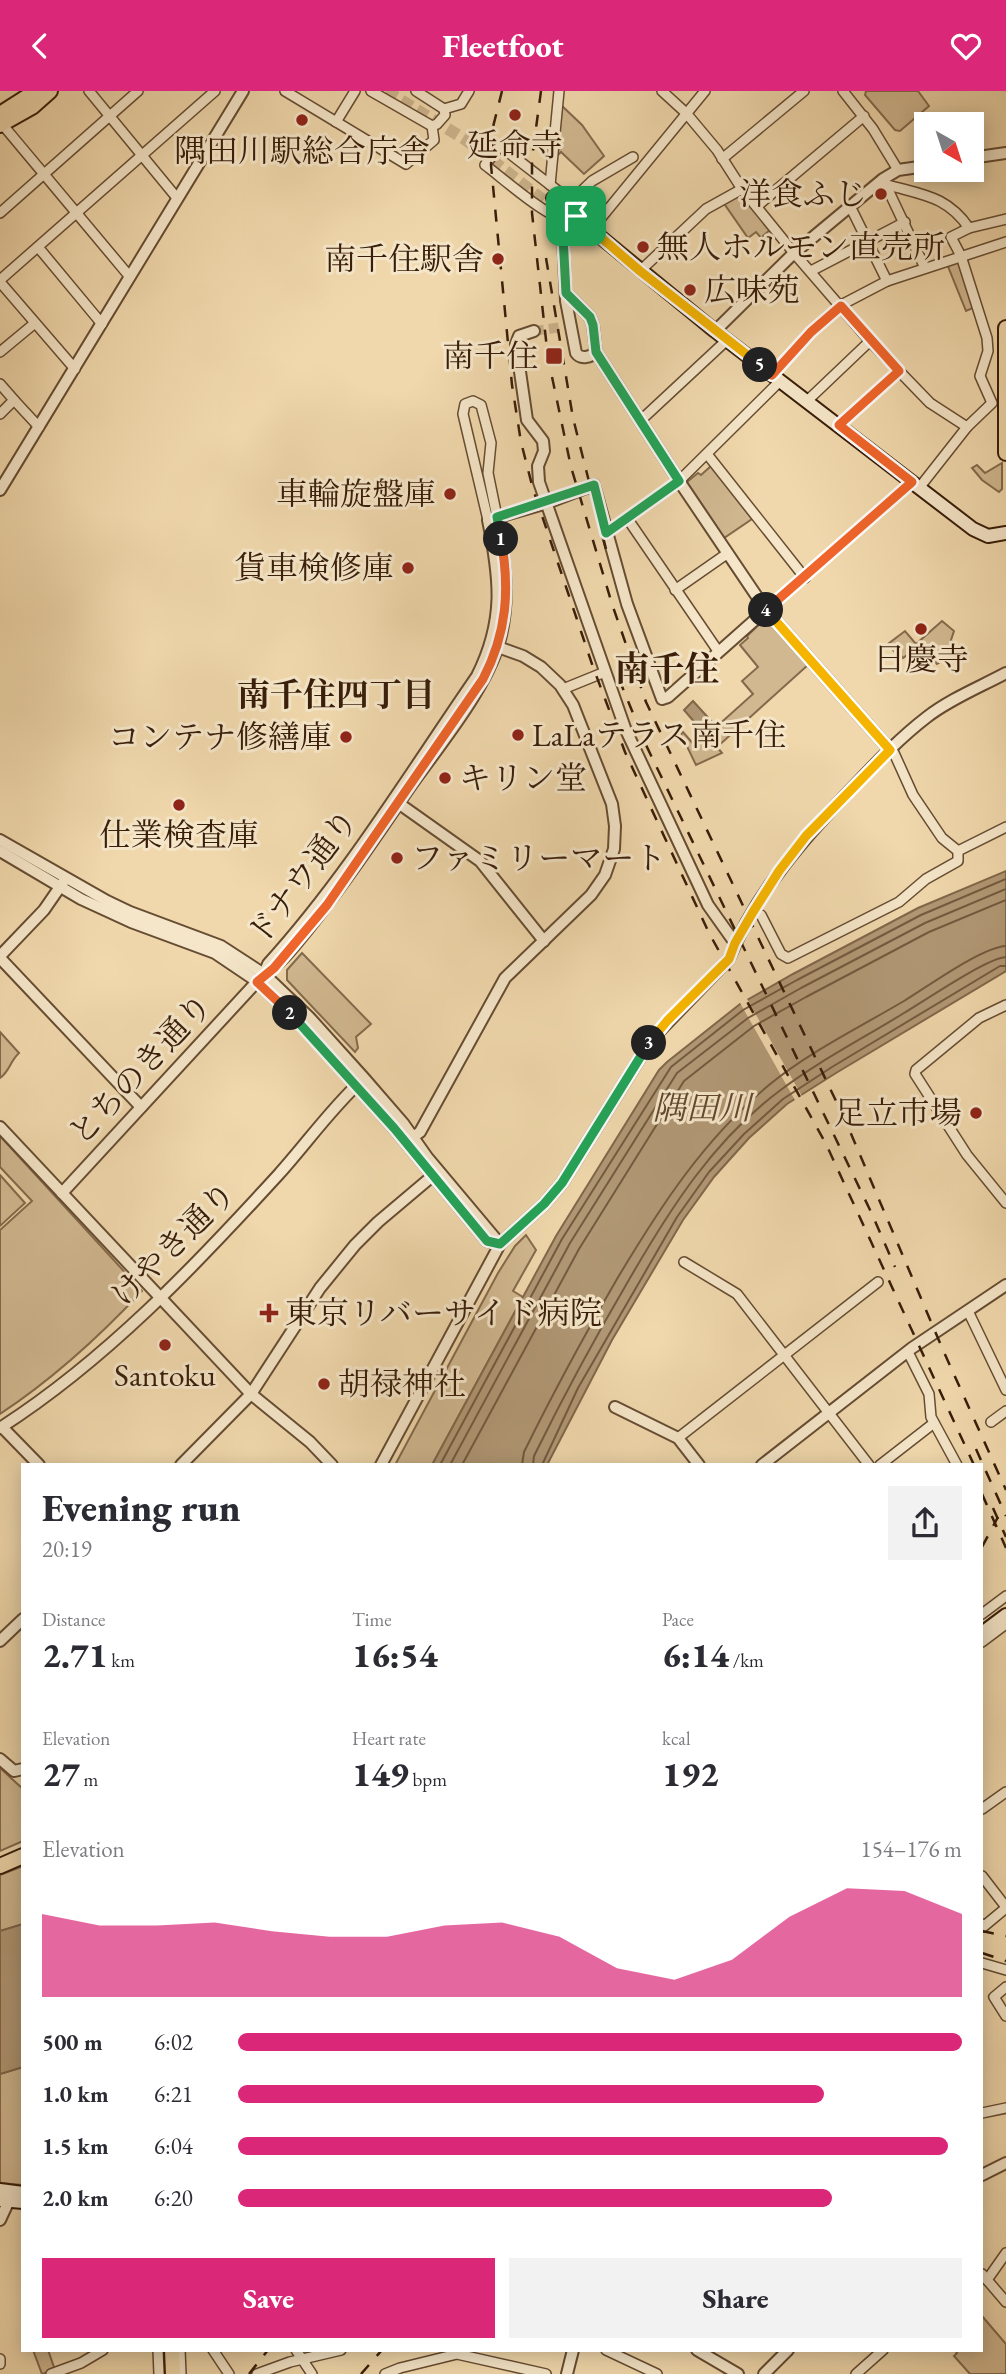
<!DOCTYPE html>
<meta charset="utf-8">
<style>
:root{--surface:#fff;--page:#f2f2f3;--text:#2b2b33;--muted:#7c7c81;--accent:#db2777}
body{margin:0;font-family:"EB Garamond","Noto Serif JP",serif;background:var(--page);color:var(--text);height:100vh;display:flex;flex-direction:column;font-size:26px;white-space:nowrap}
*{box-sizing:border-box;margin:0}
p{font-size:23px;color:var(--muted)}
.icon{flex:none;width:38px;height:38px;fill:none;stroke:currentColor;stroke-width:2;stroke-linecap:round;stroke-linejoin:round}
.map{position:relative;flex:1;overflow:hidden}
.sheet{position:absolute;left:21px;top:1372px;width:962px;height:889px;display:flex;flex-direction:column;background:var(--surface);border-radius:0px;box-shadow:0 4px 18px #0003}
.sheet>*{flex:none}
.needle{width:46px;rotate:141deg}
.tools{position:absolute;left:914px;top:21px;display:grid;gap:14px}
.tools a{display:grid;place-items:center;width:70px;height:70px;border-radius:0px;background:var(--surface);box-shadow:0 4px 18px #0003;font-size:35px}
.pin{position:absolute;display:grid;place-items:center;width:60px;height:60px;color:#fff;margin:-30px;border-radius:14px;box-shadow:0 4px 10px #0006}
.km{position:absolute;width:35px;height:35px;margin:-18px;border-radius:50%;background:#222;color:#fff;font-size:19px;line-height:35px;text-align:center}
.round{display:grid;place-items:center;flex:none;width:74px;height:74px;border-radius:0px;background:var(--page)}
.summary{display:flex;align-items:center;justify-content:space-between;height:119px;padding:0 21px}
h1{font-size:38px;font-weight:800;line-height:52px}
.figures{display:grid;grid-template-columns:repeat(3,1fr);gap:10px;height:119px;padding:7px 21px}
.figures div{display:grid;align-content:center}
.figures b{font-size:35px;font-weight:800}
.figures small{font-size:19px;font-weight:400}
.figures p{font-size:19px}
.chart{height:196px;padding:14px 21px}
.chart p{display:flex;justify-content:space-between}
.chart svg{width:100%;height:126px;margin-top:7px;fill:var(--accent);opacity:.7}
.button{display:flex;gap:14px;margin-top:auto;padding:14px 21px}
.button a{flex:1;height:80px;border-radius:0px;background:var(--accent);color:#fff;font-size:28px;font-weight:800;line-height:80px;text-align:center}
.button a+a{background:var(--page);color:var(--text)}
ul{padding:0 21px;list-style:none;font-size:23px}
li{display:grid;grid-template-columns:112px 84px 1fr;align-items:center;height:52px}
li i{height:18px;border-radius:9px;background:var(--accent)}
header{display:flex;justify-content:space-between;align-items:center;height:91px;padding:0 21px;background:var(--accent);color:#fff;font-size:32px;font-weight:800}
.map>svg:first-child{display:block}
</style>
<header><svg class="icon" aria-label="back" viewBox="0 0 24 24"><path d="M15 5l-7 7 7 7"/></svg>Fleetfoot<svg class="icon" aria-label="heart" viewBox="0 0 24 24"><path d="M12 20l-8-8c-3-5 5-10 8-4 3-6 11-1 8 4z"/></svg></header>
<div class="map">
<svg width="1006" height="2283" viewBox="0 0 1006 2283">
<rect width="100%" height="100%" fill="#f0d8ac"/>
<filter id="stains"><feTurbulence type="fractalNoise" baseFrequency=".00286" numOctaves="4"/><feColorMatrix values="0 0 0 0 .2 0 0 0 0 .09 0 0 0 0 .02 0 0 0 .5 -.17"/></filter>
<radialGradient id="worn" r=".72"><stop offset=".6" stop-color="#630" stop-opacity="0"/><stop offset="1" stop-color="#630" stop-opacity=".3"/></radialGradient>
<g fill="#d1b890" stroke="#846a4c" stroke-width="2">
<polygon points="866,0 918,0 929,15 900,40 895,39 865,4"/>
<polygon points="560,13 582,34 604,65 584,83 561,61 555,67"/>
<polygon points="740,102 771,138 763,145 765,148 763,149 756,141 748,147 723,111"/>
<polygon points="960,169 973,217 966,220 947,173"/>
<polygon points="1002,372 1002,398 999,401 982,389 972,377 977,374 985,382"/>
<polygon points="711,375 752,428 724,447 687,391 698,382 701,384"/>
<polygon points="766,527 808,574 717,656 722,662 696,674 681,643 683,641 695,655 753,603 742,590 758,576 740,554 748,547 747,545"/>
<polygon points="942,530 954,540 951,549 958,560 937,573 926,559 913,570 907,564 903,567 899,562 897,564 888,553 905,540 916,553"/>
<polygon points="302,862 371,933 356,946 358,957 355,961 287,889 287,879"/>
<path d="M0,941L19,962C10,970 10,980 0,987Z"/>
<path d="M0,1045L142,1200C99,1246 53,1288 0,1323V1139L32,1110L0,1076Z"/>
<polygon points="0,1084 25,1112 0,1135"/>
<polygon points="526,1144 536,1159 513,1200 523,1206 432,1374 395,1374 498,1182 515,1155"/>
<polygon points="0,1677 23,1698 23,1750 0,1760"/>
<polygon points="23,1775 23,1833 0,1840 0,1784"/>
<polygon points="23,1976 23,2094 0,2092 0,1983"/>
<polygon points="982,2225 1006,2253 1006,2283 970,2283 954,2265 957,2262 955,2259 982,2259"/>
<polygon points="33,2259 48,2259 55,2279 42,2283"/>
</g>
<g fill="#b19875" stroke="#81674a" stroke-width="2">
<polygon points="693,610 713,632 703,641 684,619"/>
<polygon points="1006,780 1006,880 836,982 787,1013 749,1047 714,1086 683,1129 612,1249 547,1374 432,1374 556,1145 659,979 667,971 740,913 793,883 918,817"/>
<polygon points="23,1833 23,1976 0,1983 0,1840"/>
</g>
<polygon fill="#f0d8ac" points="746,906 803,1007 796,1011 739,910"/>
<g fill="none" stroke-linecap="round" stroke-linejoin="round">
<g stroke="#745a3f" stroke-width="2">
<polyline points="440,1374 562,1148 671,976 743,919 797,889 921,824 1006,788"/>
<polyline points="450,1374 570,1152 677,982 748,927 801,897 925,832 1006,798"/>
<polyline points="462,1374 579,1158 684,990 754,935 806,906 929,841 1006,809"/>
<path d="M522,1374L524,1361C553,1302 584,1245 617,1188C660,1116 704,1048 769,994C809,961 860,936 904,910C927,896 982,856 1006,855"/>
<path d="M533,1374L534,1365C564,1304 596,1245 630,1187C670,1118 713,1050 778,1001C817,971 862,948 904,922C924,910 987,867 1006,866"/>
<polyline points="542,1374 578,1297 677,1126 709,1081 744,1043 783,1008 832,976 1000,875 1006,875"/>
</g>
<polyline stroke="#cbb38b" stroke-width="10" stroke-dasharray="10 5" stroke-linecap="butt" points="534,240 562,236"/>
<polyline stroke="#cbb38b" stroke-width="12" stroke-dasharray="12 6" stroke-linecap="butt" points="386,0 466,49 552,116"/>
<defs>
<g id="minor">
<polyline points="89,0 177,107"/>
<polyline points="285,0 406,73 434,49 432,35"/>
<polyline points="371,0 432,35 437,33 445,24 444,18"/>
<polyline points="416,0 444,18"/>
<polyline points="662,0 686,22 717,59 742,98 794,162 870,250 930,312 967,336"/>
<polyline points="843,0 873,38 898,79"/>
<polyline points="444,18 461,13 469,0"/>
<polyline points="336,31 355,0"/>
<polyline points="2,33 130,186"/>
<polyline points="722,68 804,0"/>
<polyline points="883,88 925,177"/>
<polyline points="550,94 559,0"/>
<path d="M888,94C923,104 947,105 969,137"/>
<polyline points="571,110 592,90 633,66"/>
<polyline points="757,115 864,25"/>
<polyline points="850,115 887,190"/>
<polyline points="0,122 138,0"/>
<path d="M572,130C551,131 504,88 485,74L500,55L571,110L579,121L576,125"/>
<polyline points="592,138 705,0"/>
<polyline points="38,156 102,233"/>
<polyline points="640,180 706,118 742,98"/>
<polyline points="811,180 905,131"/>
<polyline points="0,189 215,0"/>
<polyline points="0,191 75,278"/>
<polyline points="0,261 35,232"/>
<polyline points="772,284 811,241 843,213 887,190 1006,151"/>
<polyline points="0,293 14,309 0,323"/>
<polyline points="14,309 39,336"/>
<polyline points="807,310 870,250"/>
<polyline points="640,330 727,249"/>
<polyline points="839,334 899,280"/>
<polyline points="707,363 805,487"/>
<polyline points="919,397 967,336 992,312 980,285 988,260 987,247 961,165 951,146 969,137 1006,128"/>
<polyline points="627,427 718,560"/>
<polyline points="488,429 463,323 465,313 473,310 481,314 491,352 488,382 497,426"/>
<polyline points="606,442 676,393 780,290"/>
<polyline points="675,499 728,462"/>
<polyline points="766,519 912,391"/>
<polyline points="563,598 605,581"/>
<polyline points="890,659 894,662 913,704 942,747 958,760"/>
<polyline points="753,821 761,824 781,863 788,867 899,811 926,788 958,770 958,760 1006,736"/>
<polyline points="1006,914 979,927 916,979 915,983 967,1064 1006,1112"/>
<polyline points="684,1171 737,1203 869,1374"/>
<polyline points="968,1220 1006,1299"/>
<polyline points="910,1265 929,1303 931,1326 957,1374"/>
<polyline points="991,1331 1006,1320"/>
<polyline points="678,1347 878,1191"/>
<polyline points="880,1374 934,1332"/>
<polyline points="982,1523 1006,1505"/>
<polyline points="982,1551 1006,1533"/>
<polyline points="982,1718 1006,1701"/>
<polyline points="982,1785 1006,1816"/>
<polyline points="982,1833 983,1836 1006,1817"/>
<polyline points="982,1872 1006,1879"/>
<polyline points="1006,1896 994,1906 1006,1925"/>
<polyline points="982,2022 1006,2017"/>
<polyline points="982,2183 1006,2211"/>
<polyline points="987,2189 1006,2162"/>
<polyline points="158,2259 159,2283"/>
<polyline points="180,2259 181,2283"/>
<polyline points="213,2259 229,2283"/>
<polyline points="296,2259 312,2283"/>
<polyline points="606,2259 657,2283"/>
<polyline points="0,2268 0,2273"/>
<polyline points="51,2283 81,2272 103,2259"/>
<polyline points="257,2283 290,2271 341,2259"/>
<polyline points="385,2283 400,2277 457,2263 546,2283"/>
<polyline points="856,2283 883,2259"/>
</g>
<g id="tertiary">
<polyline points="971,67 1006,62"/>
<path d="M576,125L563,145L566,210L576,262C581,269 591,266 596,261"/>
<polyline points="566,202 590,226 593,234 596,261 679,390 766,519 890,659"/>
<polyline points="534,240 519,245 516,253 527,329 543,350 544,360 538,375 539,391 625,637 708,814 735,852"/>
<polyline points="715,240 794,162 883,88 898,79 926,75"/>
<polyline points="0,399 243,0"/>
<polyline points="394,709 480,770 544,850"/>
<polyline points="0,749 107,810 130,821 221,855 264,883 309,926 364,987 403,1032 427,1066 500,1153"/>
<polyline points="0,760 81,808 131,831 215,862 258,891 298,930 394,1037 487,1150 500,1153"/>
<polyline points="0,865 44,819 64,790"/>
<polyline points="0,867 141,1016"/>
<path d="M264,883L268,873C347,786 410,682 477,585C505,529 500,488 488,429L547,412L594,394L627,513L662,608L668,606L766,519"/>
<polyline points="0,1036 251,1303 310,1351 332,1374"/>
<polyline points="413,1046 420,1041 505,887 591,804 605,784 614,758 615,735 612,713 573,614 560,594 541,576 523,565 498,556"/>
<path d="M62,1102L264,883C282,872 295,854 308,838C343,794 375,747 407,700C437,657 484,602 499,552C511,509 505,469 497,426"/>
<polyline points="615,1316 678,1347 699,1374"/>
<polyline points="2,1336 39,1374"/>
<path d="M0,1337C106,1269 195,1175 279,1083C306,1053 330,1019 360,991"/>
<polyline points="181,1374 251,1303 320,1197 355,1154 378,1131 436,1082"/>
<path d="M381,1374L500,1153L544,1113L562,1092L651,949L729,868C756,800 807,744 857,692C879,669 901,646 927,626C950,608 980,596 1006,582"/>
<polyline points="762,1374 912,1257 1006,1194"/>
<polyline points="0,1550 23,1528"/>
<polyline points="0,1668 14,1680 23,1678"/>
<polyline points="982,2084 1006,2072"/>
<polyline points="0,2129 12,2103"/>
<polyline points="697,2259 738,2283"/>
<polyline points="567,2283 573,2259"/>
<polyline points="764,2283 788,2259"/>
</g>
<g id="secondary">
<polyline points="553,107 715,240 973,438 988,445 1006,442"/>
<polyline points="982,1542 1006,1524"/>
<polyline points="0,2099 23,2102"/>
<polyline points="0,2109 23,2111"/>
</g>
<g id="primary">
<polyline points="0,23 36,0"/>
<polyline points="0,34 32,16 50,0"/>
<polyline points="0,1775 23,1765"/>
<polyline points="172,2259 173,2283"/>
</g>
<polyline id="trunk" points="1006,237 1006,362"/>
</defs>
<use href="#minor" stroke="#664c32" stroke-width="12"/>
<use href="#tertiary" stroke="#664c32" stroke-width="14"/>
<use href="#secondary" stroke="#381d09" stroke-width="16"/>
<use href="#primary" stroke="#381d09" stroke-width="18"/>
<use href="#trunk" stroke="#381d09" stroke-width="18"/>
<use href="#minor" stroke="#f5e6c9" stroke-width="9"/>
<use href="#tertiary" stroke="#f5e6c9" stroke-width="10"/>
<use href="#secondary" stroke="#f5e6c9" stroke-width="12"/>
<use href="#primary" stroke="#f0d8ac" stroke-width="14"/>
<use href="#trunk" stroke="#f0d8ac" stroke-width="14"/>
<g stroke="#381d09" stroke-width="2.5" stroke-dasharray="12 12" stroke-linecap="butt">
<polyline points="502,0 493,36 491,74 512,294 521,351 533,398 593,576 625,661 709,842 826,1053 974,1374"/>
<polyline points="541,0 532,67 532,122 548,267 571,376 612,513 646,611 846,1031 943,1259 1006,1399"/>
<polyline points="546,167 573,327 606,458"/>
<polyline points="619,588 646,654 872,1123 895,1176"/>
<polyline points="976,1358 1006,1425"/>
<polyline points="982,1403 1006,1457"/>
<polyline points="993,1417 1006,1446"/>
<polyline points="982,1456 998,1426"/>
<polyline points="982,1840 1006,1845"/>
<polyline points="982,1862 1006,1870"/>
<polyline points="249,2283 268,2259"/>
<polyline points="361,2283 382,2259"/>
</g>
</g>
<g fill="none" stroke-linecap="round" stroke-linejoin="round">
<defs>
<polyline id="split-1" points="501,448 497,426 594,394 606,442 679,390 596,261 593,234 590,226 566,202 563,145 576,125"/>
<path id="split-2" d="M290,922L257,891L274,877L327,814L483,588C507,542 510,498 501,448"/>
<polyline id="split-3" points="290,922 394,1037 487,1150 500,1153 544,1113 562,1092 649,952"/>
<polyline id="split-4" points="649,952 667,930 729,868 735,852 753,821 779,780 806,745 890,659 766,519"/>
<polyline id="split-5" points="760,274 772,284 811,241 841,215 899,280 839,334 912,391 766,519"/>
<polyline id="split-6" points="576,125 640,180 760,274"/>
</defs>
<use href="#split-1" stroke="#fff" stroke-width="14"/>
<use href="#split-2" stroke="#fff" stroke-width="14"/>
<use href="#split-3" stroke="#fff" stroke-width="14"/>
<use href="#split-4" stroke="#fff" stroke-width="14"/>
<use href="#split-5" stroke="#fff" stroke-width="14"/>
<use href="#split-6" stroke="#fff" stroke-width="14"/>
<use href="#split-1" stroke="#22a559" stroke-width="9"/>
<use href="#split-2" stroke="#f0652b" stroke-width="9"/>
<use href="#split-3" stroke="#22a559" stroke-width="9"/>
<use href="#split-4" stroke="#f5b400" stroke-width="9"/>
<use href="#split-5" stroke="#f0652b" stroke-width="9"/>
<use href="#split-6" stroke="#f5b400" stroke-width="9"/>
</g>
<g fill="#8f2418" stroke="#f5e6c9" stroke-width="2.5">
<circle cx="515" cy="24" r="7"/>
<circle cx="302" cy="29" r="7"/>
<circle cx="881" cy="103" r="7"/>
<circle cx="643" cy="156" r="7"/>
<circle cx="498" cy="168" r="7"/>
<circle cx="690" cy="199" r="7"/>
<rect x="545" y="256" width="18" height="18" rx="3.5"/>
<circle cx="450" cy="403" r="7"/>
<circle cx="408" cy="477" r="7"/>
<circle cx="921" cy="538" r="7"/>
<circle cx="518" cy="644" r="7"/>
<circle cx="346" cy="646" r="7"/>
<circle cx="445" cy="687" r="7"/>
<circle cx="179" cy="714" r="7"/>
<circle cx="397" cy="767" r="7"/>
<circle cx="976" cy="1022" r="7"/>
<path d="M265.5 1211.5h7v7h7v7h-7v7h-7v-7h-7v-7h7z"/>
<circle cx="165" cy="1254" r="7"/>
<circle cx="324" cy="1293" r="7"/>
</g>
<g text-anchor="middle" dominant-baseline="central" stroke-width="6" stroke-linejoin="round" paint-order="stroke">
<g font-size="32" fill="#381d09" stroke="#f5e6c9" text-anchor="end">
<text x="515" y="54" text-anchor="middle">延命寺</text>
<text x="302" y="60" text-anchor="middle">隅田川駅総合庁舎</text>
<text x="867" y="103">洋食ふじ</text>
<text x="657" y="156" text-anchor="start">無人ホルモン直売所</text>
<text x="484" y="168">南千住駅舎</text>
<text x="704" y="199" text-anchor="start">広味苑</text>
<text x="538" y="265">南千住</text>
<text x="436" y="403">車輪旋盤庫</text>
<text x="394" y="477">貨車検修庫</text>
<text x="921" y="568" text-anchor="middle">日慶寺</text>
<text x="532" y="644" text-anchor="start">LaLaテラス南千住</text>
<text x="332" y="646">コンテナ修繕庫</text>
<text x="459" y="687" text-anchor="start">キリン堂</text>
<text x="179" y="744" text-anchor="middle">仕業検査庫</text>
<text x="411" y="767" text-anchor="start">ファミリーマート</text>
<text x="962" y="1022">足立市場</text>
<text x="285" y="1222" text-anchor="start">東京リバーサイド病院</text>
<text x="165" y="1284" text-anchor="middle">Santoku</text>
<text x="338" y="1293" text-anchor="start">胡禄神社</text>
</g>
<g font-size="32" fill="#381d09" stroke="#f5e6c9">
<text transform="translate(302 786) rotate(-53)">ドナウ通り</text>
<text transform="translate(140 978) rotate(-47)">とちのき通り</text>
<text transform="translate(173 1153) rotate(-45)">けやき通り</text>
</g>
<g font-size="33" font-weight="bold" fill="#381d09" stroke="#f5e6c9">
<text x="336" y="603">南千住四丁目</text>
</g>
<g font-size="33" font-style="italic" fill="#62482f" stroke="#f5e6c9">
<text x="702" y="1016">隅田川</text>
</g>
<g font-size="35" font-weight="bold" fill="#381d09" stroke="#f5e6c9">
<text x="667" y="577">南千住</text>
</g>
</g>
<rect width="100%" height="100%" filter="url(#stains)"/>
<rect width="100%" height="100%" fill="url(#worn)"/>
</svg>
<div class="tools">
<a><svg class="needle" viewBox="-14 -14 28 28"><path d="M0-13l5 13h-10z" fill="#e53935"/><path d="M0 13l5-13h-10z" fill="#7c7c81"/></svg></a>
</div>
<div class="pin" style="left:576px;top:125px;background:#1e9e55"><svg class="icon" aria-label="arrive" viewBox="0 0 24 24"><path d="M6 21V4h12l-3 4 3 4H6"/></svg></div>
<b class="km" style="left:501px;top:448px">1</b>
<b class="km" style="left:290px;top:922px">2</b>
<b class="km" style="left:649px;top:952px">3</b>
<b class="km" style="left:766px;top:519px">4</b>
<b class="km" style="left:760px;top:274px">5</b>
<section class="sheet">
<div class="summary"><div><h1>Evening run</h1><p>20:19</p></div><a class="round"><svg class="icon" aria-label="share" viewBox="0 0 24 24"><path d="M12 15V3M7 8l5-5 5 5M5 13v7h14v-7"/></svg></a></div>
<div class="figures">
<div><p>Distance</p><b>2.71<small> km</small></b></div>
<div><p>Time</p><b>16:54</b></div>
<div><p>Pace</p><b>6:14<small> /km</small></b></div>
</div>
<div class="figures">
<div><p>Elevation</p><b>27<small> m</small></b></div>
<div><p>Heart rate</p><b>149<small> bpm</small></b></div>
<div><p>kcal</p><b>192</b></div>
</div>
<div class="chart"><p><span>Elevation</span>154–176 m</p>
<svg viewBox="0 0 160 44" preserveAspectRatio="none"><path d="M0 44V15L10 19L20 19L30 18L40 21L50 23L60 23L70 19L80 18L90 23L100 34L110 38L120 31L130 16L140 6L150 7L160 15V44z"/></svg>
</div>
<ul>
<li><b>500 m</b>6:02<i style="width:100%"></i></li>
<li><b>1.0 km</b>6:21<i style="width:81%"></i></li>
<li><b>1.5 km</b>6:04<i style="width:98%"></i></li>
<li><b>2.0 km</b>6:20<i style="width:82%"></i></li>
</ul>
<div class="button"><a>Save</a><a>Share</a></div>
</section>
</div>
